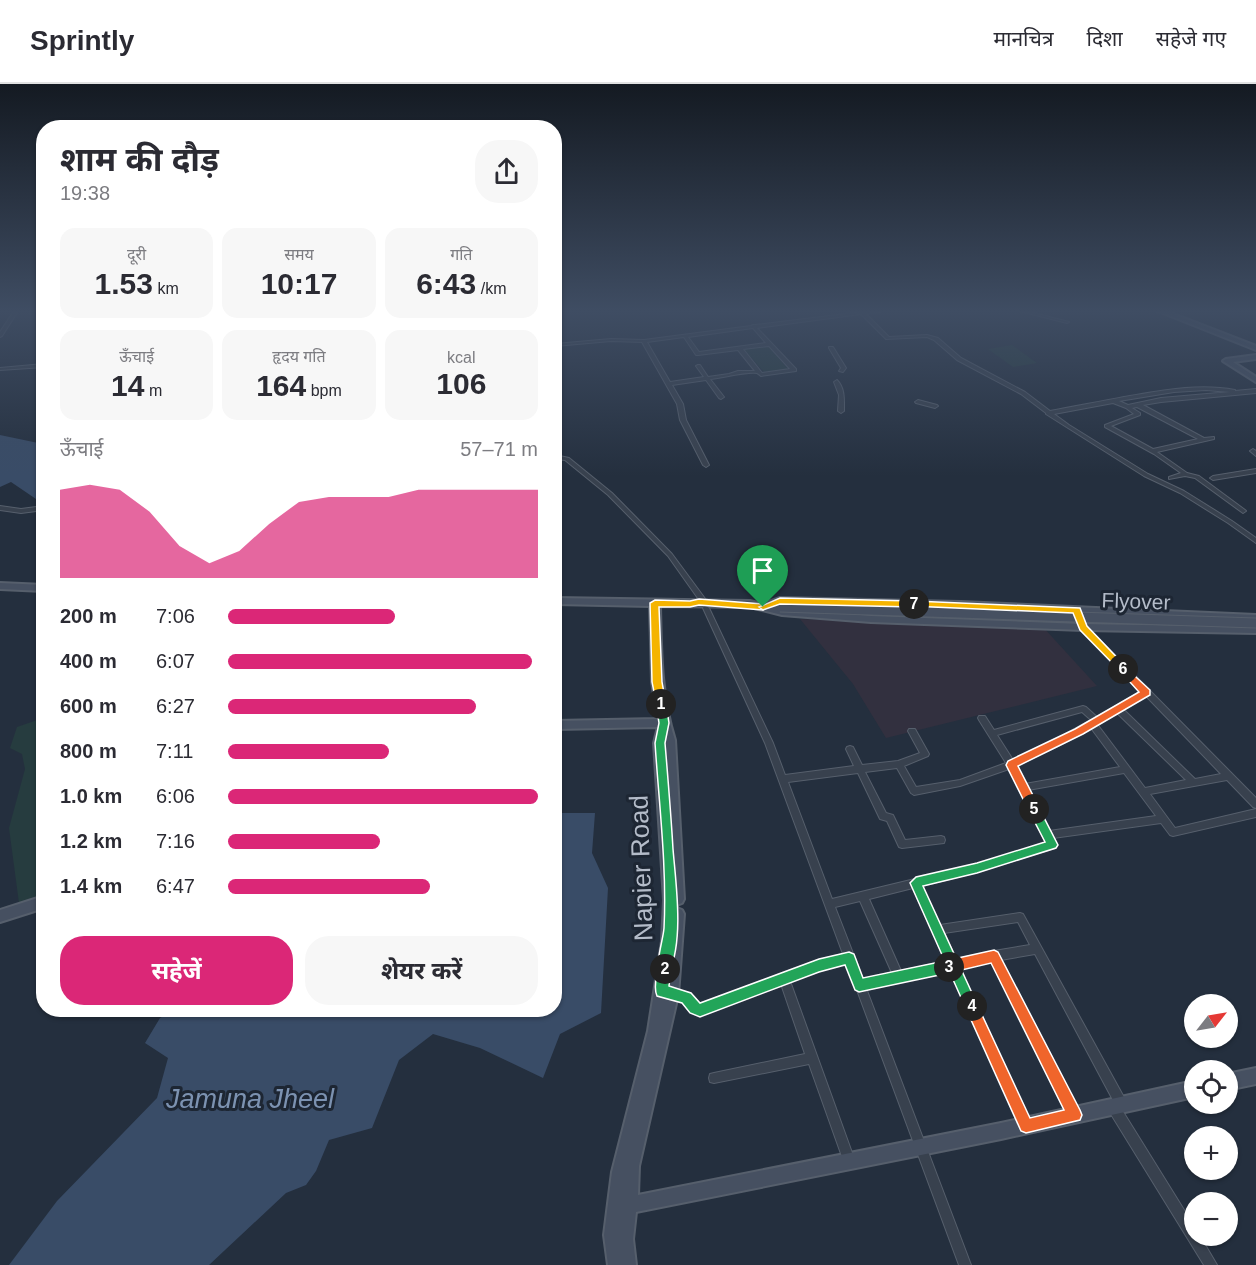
<!DOCTYPE html>
<html lang="hi">
<meta charset="utf-8">
<style>
:root{--surface:#fff;--page:#f7f7f7;--text:#2b2b33;--muted:#7c7c81;--line:#e1e1e2;--accent:#db2777}
body{margin:0;font-family:Arial,"Noto Sans Devanagari",sans-serif;background:var(--page);color:var(--text);height:100vh;display:flex;flex-direction:column;font-size:22px;white-space:nowrap}
*{box-sizing:border-box;margin:0}
p{font-size:20px;color:var(--muted)}
.icon{flex:none;width:33px;height:33px;fill:none;stroke:currentColor;stroke-width:2;stroke-linecap:round;stroke-linejoin:round}
.map{position:relative;flex:1;overflow:hidden}
.details{position:absolute;left:36px;top:36px;width:526px;height:897px;display:flex;flex-direction:column;background:var(--surface);border-radius:24px;box-shadow:0 2px 4px #0004}
.details>*{flex:none}
.needle{width:39px;rotate:59deg}
.tools{position:absolute;left:1184px;top:910px;display:grid;gap:12px}
.tools a{display:grid;place-items:center;width:54px;height:54px;border-radius:50%;background:var(--surface);box-shadow:0 2px 4px #0004;font-size:30px}
.pin{position:absolute;display:grid;place-items:center;width:51px;height:51px;color:#fff;margin:-62px -26px;border-radius:50% 50% 50% 0;rotate:-45deg;box-shadow:0 0 6px #0007}
.pin .icon{rotate:45deg}
.km{position:absolute;width:30px;height:30px;margin:-15px;border-radius:50%;background:#222;color:#fff;font-size:16px;line-height:30px;text-align:center}
.round{display:grid;place-items:center;flex:none;width:63px;height:63px;border-radius:24px;background:var(--page)}
.head{display:flex;align-items:center;justify-content:space-between;height:102px;padding:0 24px}
h1{font-size:33px;font-weight:700;line-height:45px}
.stats{display:grid;grid-template-columns:repeat(3,1fr);gap:9px;height:102px;padding:6px 24px}
.stats div{display:grid;align-content:center;border-radius:15px;background:var(--page);text-align:center}
.stats b{font-size:30px;font-weight:700}
.stats small{font-size:16px;font-weight:400}
.stats p{font-size:16px}
.chart{height:168px;padding:12px 24px}
.chart p{display:flex;justify-content:space-between}
.chart svg{width:100%;height:108px;margin-top:6px;fill:var(--accent);opacity:.7}
.primary-button{display:flex;gap:12px;margin-top:auto;padding:12px 24px}
.primary-button a{flex:1;height:69px;border-radius:24px;background:var(--accent);color:#fff;font-size:24px;font-weight:700;line-height:69px;text-align:center}
.primary-button a+a{background:var(--page);color:var(--text)}
ul{padding:0 24px;list-style:none;font-size:20px}
li{display:grid;grid-template-columns:96px 72px 1fr;align-items:center;height:45px}
li i{height:15px;border-radius:8px;background:var(--accent)}
header{display:flex;align-items:center;gap:36px;box-sizing:border-box;height:84px;padding:0 30px;background:var(--surface);border-bottom:2px solid var(--line)}
header strong{font-size:28px}
nav{display:flex;gap:33px;margin-inline-start:auto;font-size:21px}
.map>svg:first-child{display:block}
</style>
<header>
<strong>Sprintly</strong>
<nav><a>मानचित्र</a><a>दिशा</a><a>सहेजे गए</a></nav>
</header>
<div class="map">
<svg width="1256" height="1181" viewBox="0 0 1256 1181">
<rect width="100%" height="100%" fill="#242f3e"/>
<polygon fill="#32303f" points="800,535 1043,543 1097,602 886,654 853,600"/>
<g fill="#263c3f">
<polygon points="1012,261 1037,279 1013,283 988,265"/>
<polygon points="768,262 788,285 764,288 744,265"/>
<polygon points="43,634 43,811 19,819 9,744 25,685 22,670 10,664 17,643"/>
</g>
<g fill="#394c67">
<polygon points="0,351 43,360 43,411 36,415 11,398 0,403"/>
<polygon points="555,729 595,729 592,769 608,804 601,929 560,950 543,994 480,964 433,950 399,976 372,1044 329,1056 316,1087 306,1101 286,1109 209,1181 9,1181 57,1117 157,1014 168,974 145,959 160,934 174,926 555,926"/>
</g>
<g fill="none" stroke-linecap="round" stroke-linejoin="round">
<defs>
<g id="street">
<polygon points="14,227 18,227 2,252 0,253 0,248"/>
<path d="M870,227H881L879,228L866,230L889,253L927,251L938,254L961,274L1025,308L1050,327C1075,322 1099,318 1124,313C1160,307 1198,299 1235,306V307L1256,305V309L1161,318L1143,321L1204,354L1214,353V355L1157,368L1187,389L1199,392L1245,426L1246,427L1243,429L1195,394L1185,392L1169,395V393L1181,389L1154,370L1105,343V341L1134,330L1126,324L1113,319L1054,330L1069,341L1148,390L1184,407L1232,437L1256,454V459L1228,439L1180,409L1144,392L1046,330V329L1021,310L957,276L934,256L927,253L886,255L861,230L757,244L796,285V287L761,292C760,291 759,290 757,289C748,287 721,294 710,295L724,313L721,315L719,314L706,296L672,301L683,320L686,336L709,381L706,383L703,381L680,336L677,320L642,258L611,257L555,262V260L611,255L644,256L751,242L753,241H755ZM753,244L766,259L699,268L688,253ZM684,253L696,271H698L738,266L755,287H738L729,290L708,293L700,281H698L696,282L704,293L670,298L647,258ZM769,262L790,285L762,289L743,265ZM1206,306L1230,308L1161,314L1128,321L1119,317L1174,308ZM1137,323L1198,355L1153,365L1111,342L1140,331V329L1132,324Z"/>
<polygon points="1020,227 1026,227 1069,238 1067,239"/>
<polygon points="829,263 833,263 846,284 843,288 839,287 841,284 829,264"/>
<polygon points="44,280 44,283 0,286 0,284"/>
<path d="M837,296C845,304 844,316 844,327L841,329L838,327L839,311L834,298Z"/>
<polygon points="918,316 937,321 938,322 935,324 916,319 915,318"/>
<polygon points="1253,365 1256,367 1256,372 1250,367"/>
<polygon points="555,371 569,374 612,409 672,470 706,516 707,518 706,520 702,520 668,472 608,411 565,376 555,375"/>
<polygon points="1256,385 1256,389 1213,396 1210,394 1213,392"/>
<polygon points="0,422 21,425 44,422 44,426 21,429 0,426"/>
<path d="M704,522H706L709,524L773,659L785,691L854,682L846,665L847,663L850,662L853,663L862,681L898,677L920,669L908,647L909,645H915L929,670L928,672L904,682L916,703L960,696L1006,679L979,636L978,634L979,632H985L994,646L1083,622L1086,623L1097,633L1141,607L1080,545L1077,539L1081,537H1083L1086,542L1256,714V724L1253,723L1227,696L1150,710L1175,744L1256,725V733L1173,752L1170,751L1161,739L1053,754L1056,761L1055,764L977,788L922,802L940,841L1020,829L1023,830L1126,1017L1128,1021L1126,1025L1122,1026L1194,1142V1152H1200L1217,1181H1204L1109,1027L1107,1023L1109,1019L1114,1018L1035,870L1001,876L1079,1027L1081,1031L1079,1035L1075,1037L1071,1035L991,877L960,884L1032,1042L1030,1046L1026,1048L1022,1046L950,886L866,904L971,1181H959L847,879L819,886L790,897L855,1077L853,1081L849,1083L845,1081L809,980L714,999L710,998L709,994L710,990L714,989L805,970L781,900L700,931L691,928L683,918L666,914L665,910L666,906L670,905L690,909L700,921L819,876L843,870L765,659L703,524ZM1146,612L1221,690L1195,695L1123,625ZM1082,628L1091,636L1053,657L1013,676L997,651ZM1117,629L1186,696L1145,704L1097,640ZM1091,644L1120,683L1025,700L1016,682L1058,662ZM897,684L911,709L914,711L960,702L1009,685L1046,759L977,780L832,815L788,698L858,689L880,735L887,737L899,763L902,764L944,759L945,756L944,753L941,752L905,756L893,731L886,729L865,688ZM1124,689L1156,732L1049,747L1028,706ZM913,804L946,877L901,887L869,815ZM860,817L892,889L863,895L835,823ZM1018,838L1030,861L994,867L956,875L944,849Z"/>
</g>
<g id="secondary">
<polygon points="1158,227 1166,227 1256,262 1256,266"/>
<polygon points="1256,271 1256,275 1233,278 1256,293 1256,298 1223,277 1226,275"/>
<polygon points="0,499 44,501 44,507 0,505"/>
<path d="M555,514L750,517L762,520L780,514L961,518L1256,531V537L961,524L781,520L774,523L871,532L1083,540L1256,543V549L1083,546L871,538L782,531L750,523L660,522C661,567 661,612 675,656L684,815L682,819L677,821V824L682,826L684,830L678,911L639,1082L638,1111L1001,1039L1194,997V1013L1001,1055L636,1128L633,1155L636,1181H608L604,1151L612,1088L648,947L662,857L664,816L654,659L658,643L555,645V637L658,635L652,598L650,522L555,520Z"/>
<polygon points="44,812 44,824 0,838 0,826"/>
<polygon points="1256,984 1256,1000 1227,1006 1227,990"/>
</g>
</defs>
<use href="#street" stroke="#565f6c" stroke-width="2"/>
<use href="#secondary" stroke="#565f6c" stroke-width="4"/>
<use href="#street" fill="#38414e" fill-rule="evenodd"/>
<use href="#secondary" fill="#465061" fill-rule="evenodd"/>
<defs>
<polyline id="secondary-bridge" points="780,523 1256,539"/>
</defs>
<use href="#secondary-bridge" stroke="#565f6c" stroke-width="11" stroke-linecap="butt"/>
<use href="#secondary-bridge" stroke="#465061" stroke-width="9"/>
</g>
<linearGradient id="sky" x2="0" y2="1"><stop stop-color="#141a22"/><stop offset="0.58" stop-color="#3f4d63"/><stop offset="1" stop-color="#3f4d63" stop-opacity="0"/></linearGradient>
<rect width="1256" height="392" fill="url(#sky)"/>
<polygon fill="#f5b400" stroke="#fff" stroke-width="1.5" points="699,515 763,520 768,523 763,526 699,521 690,523 659,523 662,598 666,620 661,624 657,623 652,598 650,519 655,516 690,517"/>
<path fill="#22a559" stroke="#fff" stroke-width="1.5" d="M661,616L666,620L669,639L665,659C668,695 671,730 673,765C676,801 684,855 669,889L665,891L660,889C655,878 663,857 664,844C667,783 659,720 655,659L659,639L656,620Z"/>
<path fill="#22a559" stroke="#fff" stroke-width="1.5" d="M849,868L854,870L863,894L949,876L953,878L955,883L953,887L949,889L859,908L855,906L845,881L819,888L700,933L690,929L682,919L657,912C653,903 657,889 660,880L665,879L669,880L671,885L669,902L691,909L700,919L819,875Z"/>
<polygon fill="#f0652b" stroke="#fff" stroke-width="1.5" points="994,866 998,868 1080,1026 1082,1031 1080,1036 1026,1049 1021,1047 967,927 965,922 967,918 972,916 976,918 1030,1034 1064,1026 991,879 949,889 944,887 942,883 944,878 949,876"/>
<polygon fill="#22a559" stroke="#fff" stroke-width="1.5" points="1034,721 1038,722 1058,761 1056,764 977,789 923,802 978,922 976,927 972,929 967,927 910,799 916,793 977,779 1045,758 1028,725"/>
<polygon fill="#f0652b" stroke="#fff" stroke-width="1.5" points="1123,581 1150,606 1150,611 1083,650 1018,682 1040,725 1038,729 1030,729 1006,681 1008,677 1075,645 1139,608 1120,587 1120,582"/>
<polygon fill="#f5b400" stroke="#fff" stroke-width="1.5" points="914,517 1080,524 1087,542 1128,585 1127,587 1120,587 1080,546 1073,529 910,522 909,520"/>
<polygon fill="#f5b400" stroke="#fff" stroke-width="1.5" points="780,514 914,517 918,520 914,523 780,520 763,526 759,523"/>
<g text-anchor="middle" dominant-baseline="central" stroke-width="6" stroke-linejoin="round" paint-order="stroke">
<g font-size="21" fill="#b4bcc9" stroke="#1d2633">
<text transform="translate(1136 517) rotate(2)">Flyover</text>
</g>
<g font-size="26" fill="#b4bcc9" stroke="#1d2633">
<text transform="translate(641 784) rotate(-92)">Napier Road</text>
</g>
<g font-size="27" font-style="italic" fill="#7c92b1" stroke="#1d2633">
<text x="250" y="1015">Jamuna Jheel</text>
</g>
</g>
</svg>
<div class="tools">
<a><svg class="needle" viewBox="-14 -14 28 28"><path d="M0-13l5 13h-10z" fill="#e53935"/><path d="M0 13l5-13h-10z" fill="#7c7c81"/></svg></a>
<a><svg class="icon" aria-label="locate" viewBox="0 0 24 24"><circle cx="12" cy="12" r="6"/><path d="M12 2v4M12 18v4M2 12h4M18 12h4"/></svg></a>
<a>+</a>
<a>−</a>
</div>
<div class="pin" style="left:763px;top:523px;background:#1e9e55"><svg class="icon" aria-label="arrive" viewBox="0 0 24 24"><path d="M6 21V4h12l-3 4 3 4H6"/></svg></div>
<b class="km" style="left:661px;top:620px">1</b>
<b class="km" style="left:665px;top:885px">2</b>
<b class="km" style="left:949px;top:883px">3</b>
<b class="km" style="left:972px;top:922px">4</b>
<b class="km" style="left:1034px;top:725px">5</b>
<b class="km" style="left:1123px;top:585px">6</b>
<b class="km" style="left:914px;top:520px">7</b>
<section class="details">
<div class="head"><div><h1>शाम की दौड़</h1><p>19:38</p></div><a class="round"><svg class="icon" aria-label="share" viewBox="0 0 24 24"><path d="M12 15V3M7 8l5-5 5 5M5 13v7h14v-7"/></svg></a></div>
<div class="stats">
<div><p>दूरी</p><b>1.53<small> km</small></b></div>
<div><p>समय</p><b>10:17</b></div>
<div><p>गति</p><b>6:43<small> /km</small></b></div>
</div>
<div class="stats">
<div><p>ऊँचाई</p><b>14<small> m</small></b></div>
<div><p>हृदय गति</p><b>164<small> bpm</small></b></div>
<div><p>kcal</p><b>106</b></div>
</div>
<div class="chart"><p><span>ऊँचाई</span>57–71 m</p>
<svg viewBox="0 0 160 44" preserveAspectRatio="none"><path d="M0 44V8L10 6L20 8L30 17L40 31L50 38L60 33L70 22L80 13L90 11L100 11L110 11L120 8L130 8L140 8L150 8L160 8V44z"/></svg>
</div>
<ul>
<li><b>200 m</b>7:06<i style="width:54%"></i></li>
<li><b>400 m</b>6:07<i style="width:98%"></i></li>
<li><b>600 m</b>6:27<i style="width:80%"></i></li>
<li><b>800 m</b>7:11<i style="width:52%"></i></li>
<li><b>1.0 km</b>6:06<i style="width:100%"></i></li>
<li><b>1.2 km</b>7:16<i style="width:49%"></i></li>
<li><b>1.4 km</b>6:47<i style="width:65%"></i></li>
</ul>
<div class="primary-button"><a>सहेजें</a><a>शेयर करें</a></div>
</section>
</div>
